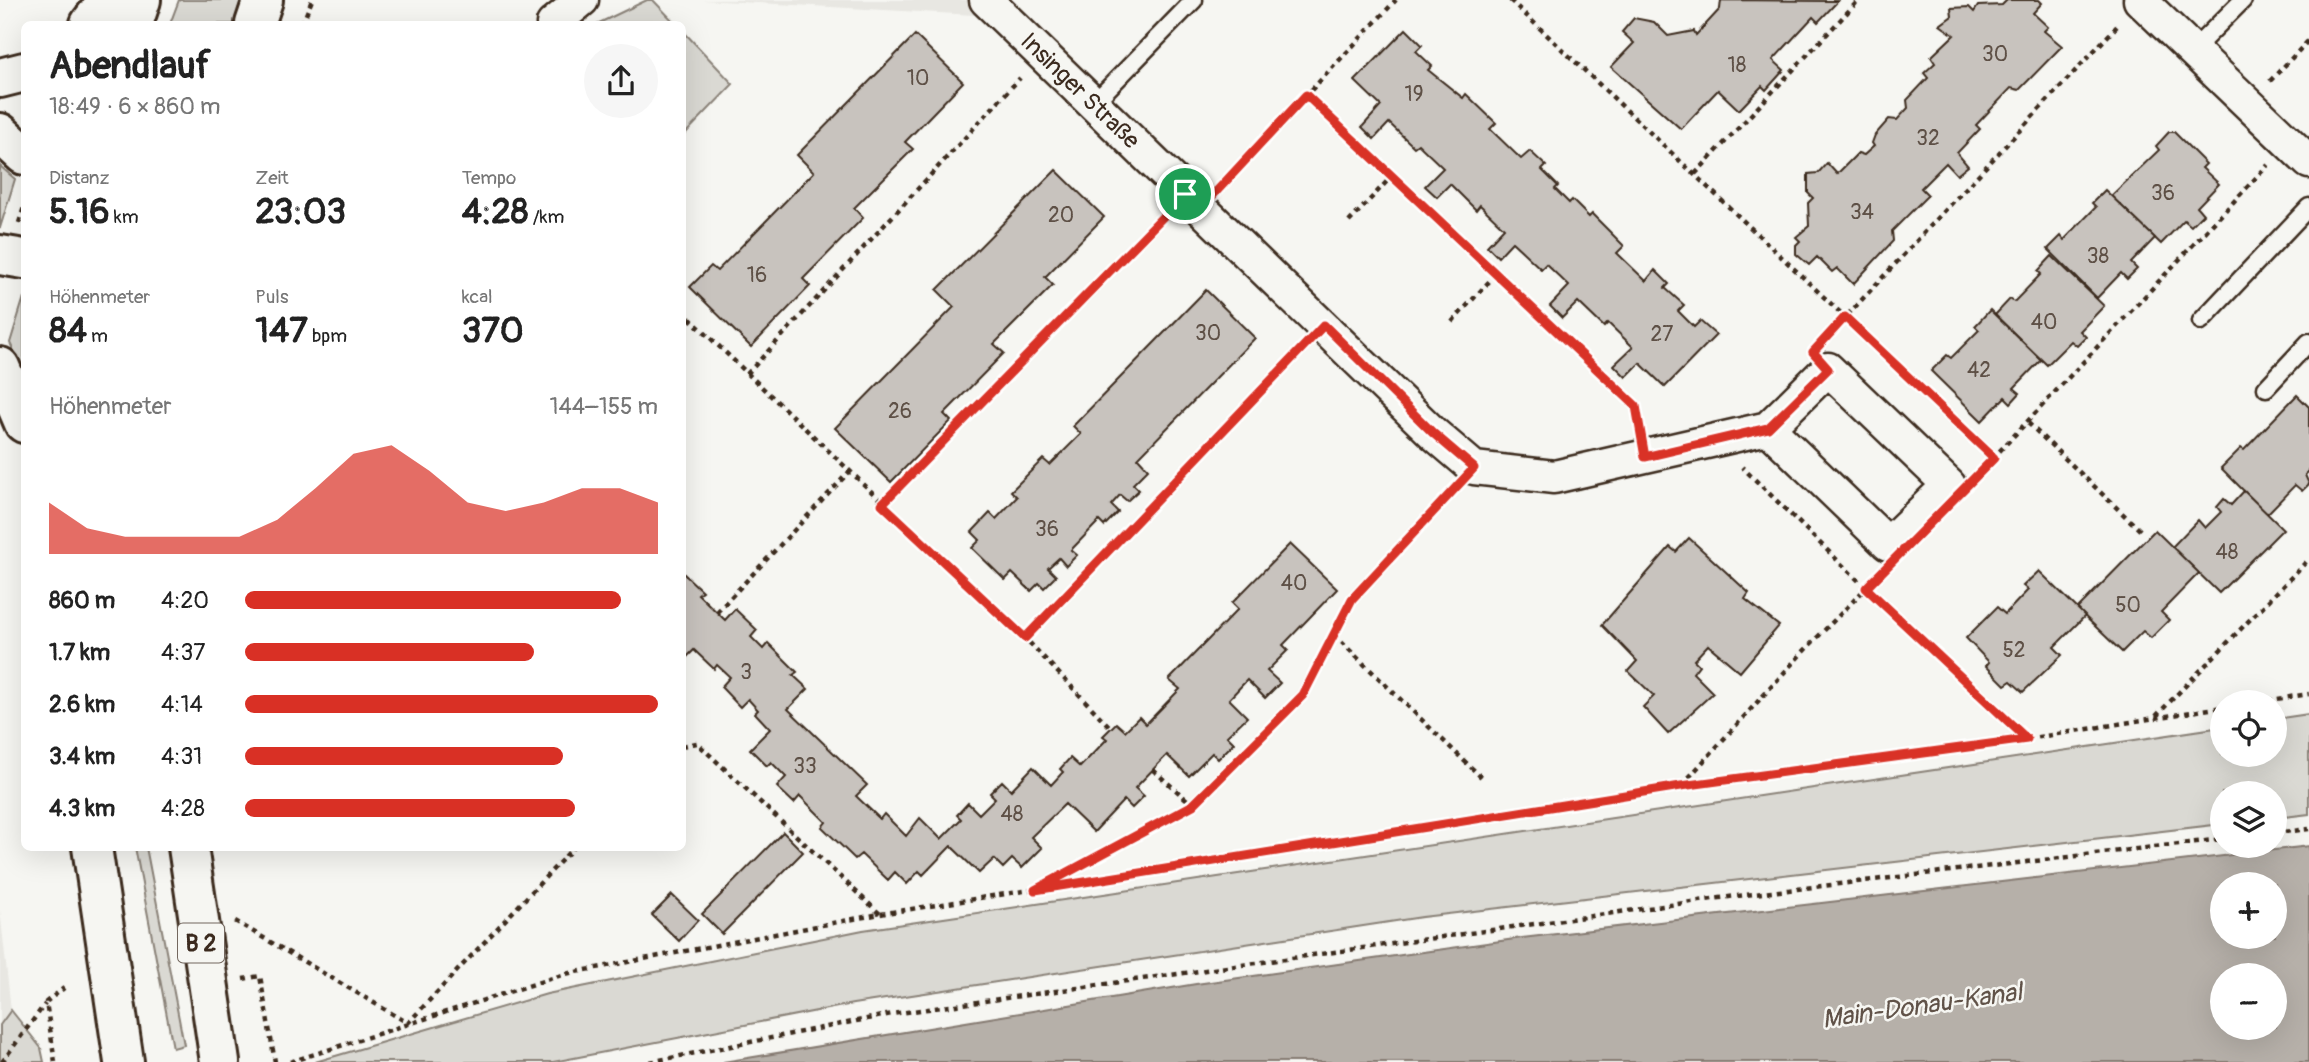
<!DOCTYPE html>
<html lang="de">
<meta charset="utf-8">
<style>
:root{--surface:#fff;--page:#f6f6f6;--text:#222;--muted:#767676;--accent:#d93025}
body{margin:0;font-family:Pangolin,sans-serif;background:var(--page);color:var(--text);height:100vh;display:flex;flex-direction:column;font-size:26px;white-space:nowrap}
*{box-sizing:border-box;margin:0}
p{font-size:23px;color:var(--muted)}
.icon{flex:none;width:38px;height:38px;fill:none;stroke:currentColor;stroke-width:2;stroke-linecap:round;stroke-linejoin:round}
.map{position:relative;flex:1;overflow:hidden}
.panel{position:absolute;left:21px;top:21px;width:665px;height:830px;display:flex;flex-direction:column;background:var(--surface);border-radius:10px;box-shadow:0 7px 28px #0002}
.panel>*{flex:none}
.controls{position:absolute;left:2210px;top:690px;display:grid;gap:14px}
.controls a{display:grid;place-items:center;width:77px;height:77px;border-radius:50%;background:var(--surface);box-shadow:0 7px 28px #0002;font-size:35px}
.pin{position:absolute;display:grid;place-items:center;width:60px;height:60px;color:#fff;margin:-30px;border:4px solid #fff;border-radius:50%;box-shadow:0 2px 7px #0007}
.round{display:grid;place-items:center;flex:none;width:74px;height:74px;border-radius:37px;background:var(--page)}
.head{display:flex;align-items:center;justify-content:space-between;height:119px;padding:0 28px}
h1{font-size:38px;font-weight:700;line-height:52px}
.metrics{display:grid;grid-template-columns:repeat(3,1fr);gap:10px;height:119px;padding:7px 28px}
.metrics div{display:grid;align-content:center}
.metrics b{font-size:35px;font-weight:700}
.metrics small{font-size:19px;font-weight:400}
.metrics p{font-size:19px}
.chart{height:196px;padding:14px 28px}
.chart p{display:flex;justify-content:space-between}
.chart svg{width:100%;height:126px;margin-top:7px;fill:var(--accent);opacity:.7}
ul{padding:0 28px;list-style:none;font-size:23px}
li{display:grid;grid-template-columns:112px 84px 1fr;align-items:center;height:52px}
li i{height:18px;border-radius:9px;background:var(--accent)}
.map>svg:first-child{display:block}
</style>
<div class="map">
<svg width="2309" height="1062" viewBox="0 0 2309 1062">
<rect width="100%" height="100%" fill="#f6f6f2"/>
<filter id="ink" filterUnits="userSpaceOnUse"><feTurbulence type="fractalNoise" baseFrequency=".0143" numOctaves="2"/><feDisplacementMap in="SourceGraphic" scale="14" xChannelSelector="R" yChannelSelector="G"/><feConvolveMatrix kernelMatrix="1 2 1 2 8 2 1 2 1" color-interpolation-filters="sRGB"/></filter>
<g filter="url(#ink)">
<g fill="#e8e7e2">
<polygon points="702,0 980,0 974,15"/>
<polygon points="0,910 11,1010 0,1025"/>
</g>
<g fill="#dad9d3" stroke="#8a8278" stroke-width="2">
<polygon points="179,0 241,0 234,24 170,24"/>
<polygon points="647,0 653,0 676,24 597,24"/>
<polygon points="683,31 733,84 683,136"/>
<polygon points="0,166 15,179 0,228"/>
<polygon points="24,297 24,372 10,343"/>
<polygon points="2309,714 2309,814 2275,818 2275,793 2222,793 2222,824 1422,917 853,1004 553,1062 315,1062 547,994 863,930 2222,727 2222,754 2275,754 2275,719"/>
<polygon points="135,847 146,847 184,1045 173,1048"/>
<polygon points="11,1010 41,1048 44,1062 0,1062 0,1025"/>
</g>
<path fill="#b6b0a9" stroke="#857a71" stroke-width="2" fill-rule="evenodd" d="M2309,846V1062H723L1196,984L1522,938ZM2222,884H2275V936H2222ZM2222,975H2275V1027H2222Z"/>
<g fill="#c8c3be" stroke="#3b2a1e" stroke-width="2">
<polygon points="1721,0 1838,1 1818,22 1813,17 1773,60 1784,70 1766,90 1762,86 1739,110 1718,90 1681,129 1611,67 1634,43 1622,32 1634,18 1654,22 1668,36 1694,31 1696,35 1720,9"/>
<polygon points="2007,0 2039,0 2042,3 2033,13 2048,27 2044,31 2062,46 2019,90 2011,88 1976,125 1980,129 1957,153 1968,166 1957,175 1946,163 1921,188 1928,195 1892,231 1893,241 1853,284 1837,268 1832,272 1817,257 1809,265 1796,254 1796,245 1800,241 1796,237 1809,226 1808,203 1813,198 1808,193 1808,174 1818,173 1827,163 1837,174 1858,153 1864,155 1874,146 1872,143 1875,135 1889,119 1897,120 1908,108 1907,100 1928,78 1924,73 1935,63 1931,57 1954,35 1940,25 1952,16 1951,8 1969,7 1974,12 1978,6 2002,5"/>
<polygon points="1406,29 1422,45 1416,51 1432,66 1428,70 1463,98 1466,94 1496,123 1490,129 1521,159 1530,151 1546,166 1542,170 1558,186 1555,189 1569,203 1572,200 1589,217 1592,214 1624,246 1617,253 1646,281 1655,270 1669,284 1665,288 1684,305 1678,311 1694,327 1700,321 1716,335 1665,387 1640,363 1626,377 1614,365 1633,347 1608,323 1604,327 1578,302 1562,318 1550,306 1569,286 1546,264 1541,269 1512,242 1498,257 1487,246 1504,228 1480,205 1476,210 1450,184 1437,197 1425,186 1443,168 1418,144 1414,147 1389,123 1374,139 1362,127 1381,106 1355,81"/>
<polygon points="915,35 963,82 905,142 913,149 854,208 863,218 803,279 810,286 751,347 690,287 711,266 717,271 814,172 797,155"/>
<polygon points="2169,132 2174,132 2206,164 2202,168 2219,184 2197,207 2203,214 2191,226 2184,220 2161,244 2111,196 2159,150 2156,146"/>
<polygon points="1056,170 1104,217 1045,277 1053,285 994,344 1004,353 944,414 951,421 891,482 835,428 954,307 937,290"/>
<polygon points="2105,190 2155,238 2131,263 2137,269 2127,279 2121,273 2097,298 2048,249 2061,236 2064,240 2096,207 2092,203"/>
<polygon points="2052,256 2104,306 2080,331 2086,337 2077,346 2071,341 2047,365 1995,315 2010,299 2014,302 2041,274 2038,271"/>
<polygon points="1206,290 1255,338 1138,458 1148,469 1133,484 1139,490 1127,501 1120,495 1111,505 1118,512 1104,526 1099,521 1071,550 1077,555 1066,566 1059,558 1048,568 1056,576 1044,588 1039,583 1031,591 1012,573 1005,580 972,548 980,540 972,532 990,513 996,519 1017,497 1011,491 1043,459 1050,465 1081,434 1073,426"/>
<polygon points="1990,310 2041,360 2014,388 2020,393 2011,403 2005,397 1982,421 1931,371 1947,355 1951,358 1979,330 1975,326"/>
<polygon points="2297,395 2309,407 2309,471 2305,475 2309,484 2302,491 2295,485 2267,514 2221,468 2241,448 2244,450"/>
<polygon points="2244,491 2283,529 2219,593 2172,547 2198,520 2205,528 2221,512 2217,507 2224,499 2231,505"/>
<polygon points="2155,530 2199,573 2161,612 2169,620 2151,638 2143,631 2122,652 2077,609"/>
<polygon points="1689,538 1749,593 1745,599 1779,626 1740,672 1708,645 1694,660 1699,665 1693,673 1713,693 1668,734 1643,707 1654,696 1628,671 1637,661 1602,625 1670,547 1676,552"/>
<polygon points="1290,544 1337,589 1283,645 1288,650 1267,671 1280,683 1265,698 1247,680 1229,699 1247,717 1227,736 1234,743 1218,759 1212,753 1189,776 1167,755 1135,788 1144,796 1132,808 1124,800 1094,832 1065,804 1031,837 1042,848 1022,868 1012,859 1003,868 994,859 979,873 951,846 923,875 919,871 907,884 895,872 888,880 861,854 855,859 822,827 826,822 800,796 794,803 777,787 786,777 771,762 767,766 750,749 770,729 755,713 758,710 748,699 740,707 721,687 730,677 717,665 714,669 694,650 686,658 682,655 682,572 702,591 698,594 725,620 735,609 757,630 751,637 763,649 768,643 797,672 793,675 808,689 788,709 867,785 856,796 880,819 884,814 906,836 920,818 941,839 961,819 957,815 968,803 979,814 995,798 990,793 1002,781 1011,790 1033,767 1051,785 1063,772 1060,769 1070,758 1080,767 1107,739 1103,736 1116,723 1125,731 1139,717 1146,724 1180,689 1169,680 1238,609 1232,603"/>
<polygon points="2039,571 2085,616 2054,647 2062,655 2023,692 2011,681 2005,685 1986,666 1989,662 1966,638 1997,607 2005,614 2028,590 2023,586"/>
<polygon points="783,832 803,852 722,934 702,914"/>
<polygon points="672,895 698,920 679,941 652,915"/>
</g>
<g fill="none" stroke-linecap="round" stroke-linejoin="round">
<defs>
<g id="lane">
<polyline points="2192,51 2243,0"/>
<polyline points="1093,104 1194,0"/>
<polyline points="2201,321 2309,207"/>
<polyline points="2266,388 2309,342"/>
</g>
<g id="street">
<polyline points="986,0 1433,433 1474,468 1554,477 1768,428 1828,369 1949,485 1888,544 1768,428"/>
<polyline points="2140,0 2309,162"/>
<polyline points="553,24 582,0"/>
</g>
<g id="primary">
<polyline points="90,24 108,0"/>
<polyline points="133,24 141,0"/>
<polyline points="255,24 263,0"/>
<polyline points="0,78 24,72"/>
<polyline points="0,133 24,155"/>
<polyline points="0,255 24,259"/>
<polyline points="0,367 24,423"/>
<polyline points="92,847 124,1062"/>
<polyline points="188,847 220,1062"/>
</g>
</defs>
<use href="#lane" stroke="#3b2a1e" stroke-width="21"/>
<use href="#street" stroke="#3b2a1e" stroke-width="37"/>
<use href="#primary" stroke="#3b2a1e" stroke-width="44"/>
<g stroke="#3b2a1e" stroke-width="4.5" stroke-dasharray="5 5" stroke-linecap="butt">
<polyline points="1510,0 1994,458"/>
<polyline points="302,24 312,0"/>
<polyline points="2270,81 2309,40"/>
<polyline points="1305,95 1636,406 1639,423"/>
<polyline points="1695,174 1859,0"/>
<polyline points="1222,185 1396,0"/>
<polyline points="1349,222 1392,176"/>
<polyline points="19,223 24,207"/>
<polyline points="682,311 1025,638 1111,728"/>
<polyline points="1452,322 1496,274"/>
<polyline points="1827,337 2119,24"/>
<polyline points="747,374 1020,78"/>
<polyline points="2028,423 2143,533"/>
<polyline points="1979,473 2268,165"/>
<polyline points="882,504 1163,217"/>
<polyline points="1880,574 1866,588 2027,738"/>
<polyline points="717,612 849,472"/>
<polyline points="1334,635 1481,777"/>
<polyline points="1025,638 1302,348"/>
<polyline points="2258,702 2309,694"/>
<polyline points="2156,716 2309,559"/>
<polyline points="682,746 697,743 880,914"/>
<polyline points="1153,770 1193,805"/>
<polyline points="1682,785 1801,654 1866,588 1742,467"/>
<polyline points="2275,833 2309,829"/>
<polyline points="1041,886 1193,805 1303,695 1352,599 1452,491"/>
<polyline points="235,921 408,1023 574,847"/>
<polyline points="243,979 260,976 275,1062"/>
<polyline points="2,1062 45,1004"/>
<polyline points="55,1062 46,1002 64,988"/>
<polyline points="290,1062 565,974 880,914 1681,786 2027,739 2222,707"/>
<polyline points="650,1062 892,1014 1720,898 2222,839"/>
</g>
<use href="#lane" stroke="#f6f6f2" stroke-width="16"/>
<use href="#street" stroke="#f6f6f2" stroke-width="32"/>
<use href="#primary" stroke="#f6f6f2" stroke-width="38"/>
</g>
</g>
<g fill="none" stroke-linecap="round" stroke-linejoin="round" filter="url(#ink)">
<defs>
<polygon id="route" points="1306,95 1636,406 1645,457 1768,428 1828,369 1813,352 1845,317 1994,458 1866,588 2027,739 1681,786 1035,890 1193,805 1303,695 1352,599 1474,468 1433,433 1324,325 1025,638 882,504 1185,194 1201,208"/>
</defs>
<use href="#route" stroke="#fff" stroke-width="14"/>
<use href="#route" stroke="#d93025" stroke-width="9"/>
</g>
<g text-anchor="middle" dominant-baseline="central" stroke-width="5" stroke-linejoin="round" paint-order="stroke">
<g font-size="21" fill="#5e5046">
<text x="1995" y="54">30</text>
<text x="1737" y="65">18</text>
<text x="918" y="78">10</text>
<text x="1414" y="94">19</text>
<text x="1928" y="138">32</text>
<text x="2163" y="193">36</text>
<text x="1862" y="212">34</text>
<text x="1061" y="215">20</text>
<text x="2098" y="256">38</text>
<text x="757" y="275">16</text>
<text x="2044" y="322">40</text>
<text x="1208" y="333">30</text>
<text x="1662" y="334">27</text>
<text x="1979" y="370">42</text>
<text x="900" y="411">26</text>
<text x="1047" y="529">36</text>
<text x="2227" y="552">48</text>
<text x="1294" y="583">40</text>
<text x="2128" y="605">50</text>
<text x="2014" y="650">52</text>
<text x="746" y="672">3</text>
<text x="805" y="766">33</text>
<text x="1012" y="814">48</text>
</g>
<rect fill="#f6f6f2" stroke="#73675e" stroke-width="2" x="178" y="923.5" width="46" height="39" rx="5"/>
<g font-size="23" font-weight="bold" fill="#3b2a1e">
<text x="201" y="943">B 2</text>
</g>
<g font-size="24" fill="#3b2a1e" stroke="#f6f6f2">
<text transform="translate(1080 91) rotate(44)">Insinger Straße</text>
</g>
<g font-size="26" font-style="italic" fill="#605248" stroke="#f6f6f2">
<text transform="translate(1922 1006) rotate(-8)">Main-Donau-Kanal</text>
</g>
</g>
</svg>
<div class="controls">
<a><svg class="icon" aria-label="locate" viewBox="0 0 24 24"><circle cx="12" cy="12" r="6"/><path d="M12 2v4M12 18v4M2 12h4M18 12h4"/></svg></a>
<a><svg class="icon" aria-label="layers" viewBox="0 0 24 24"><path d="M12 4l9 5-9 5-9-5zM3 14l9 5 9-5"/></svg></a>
<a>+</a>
<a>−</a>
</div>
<div class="pin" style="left:1185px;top:194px;background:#1e9e55"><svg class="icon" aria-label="arrive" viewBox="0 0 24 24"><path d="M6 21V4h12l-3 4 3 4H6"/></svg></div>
<section class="panel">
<div class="head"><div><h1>Abendlauf</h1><p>18:49 · 6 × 860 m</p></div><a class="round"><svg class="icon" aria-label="share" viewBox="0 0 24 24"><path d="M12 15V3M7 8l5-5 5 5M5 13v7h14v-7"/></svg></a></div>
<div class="metrics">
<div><p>Distanz</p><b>5.16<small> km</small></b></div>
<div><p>Zeit</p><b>23:03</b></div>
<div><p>Tempo</p><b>4:28<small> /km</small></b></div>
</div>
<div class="metrics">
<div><p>Höhenmeter</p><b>84<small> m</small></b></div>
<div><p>Puls</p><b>147<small> bpm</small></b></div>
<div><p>kcal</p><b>370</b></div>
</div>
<div class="chart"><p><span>Höhenmeter</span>144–155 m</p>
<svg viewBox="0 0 160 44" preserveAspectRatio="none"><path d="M0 44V26L10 35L20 38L30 38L40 38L50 38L60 32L70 21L80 9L90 6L100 15L110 26L120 29L130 26L140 21L150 21L160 26V44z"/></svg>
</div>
<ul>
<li><b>860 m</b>4:20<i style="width:91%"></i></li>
<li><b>1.7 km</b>4:37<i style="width:70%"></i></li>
<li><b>2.6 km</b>4:14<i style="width:100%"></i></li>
<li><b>3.4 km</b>4:31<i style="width:77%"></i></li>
<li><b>4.3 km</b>4:28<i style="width:80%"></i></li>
</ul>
</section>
</div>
